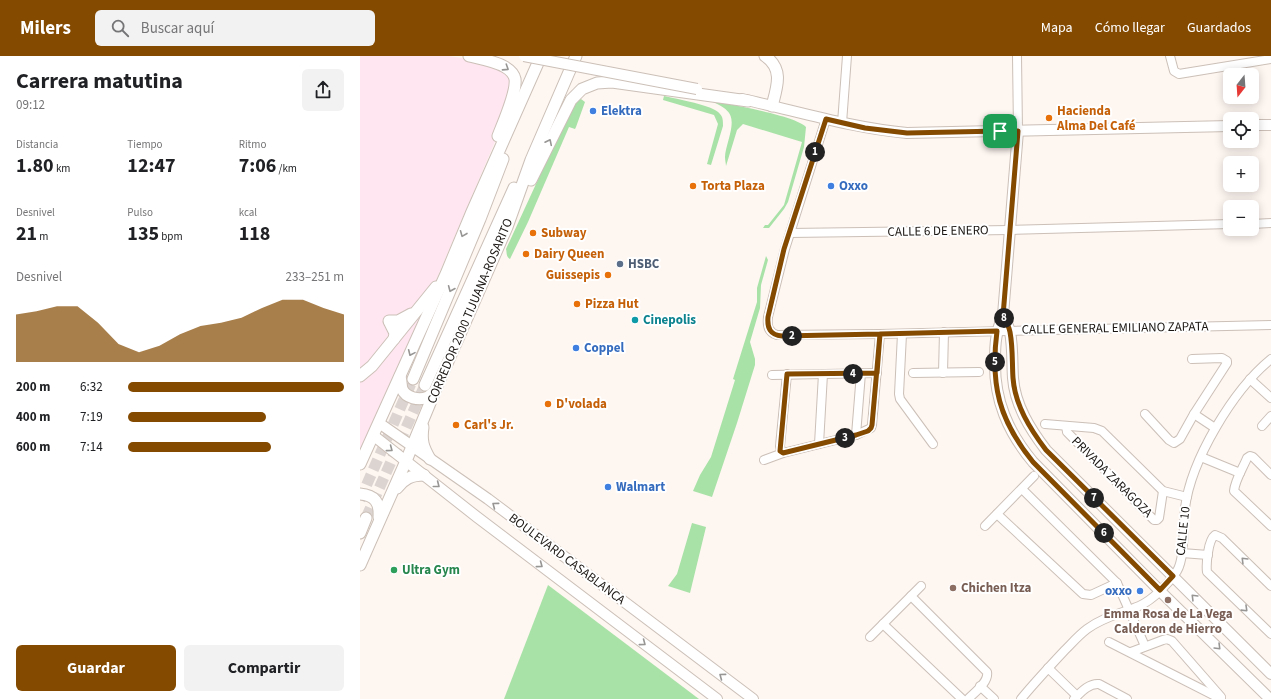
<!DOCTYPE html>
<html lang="es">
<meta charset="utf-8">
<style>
:root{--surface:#fff;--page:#f2f2f2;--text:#202124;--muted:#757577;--accent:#844a00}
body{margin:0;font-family:"Source Sans 3",sans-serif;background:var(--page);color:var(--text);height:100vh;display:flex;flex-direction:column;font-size:15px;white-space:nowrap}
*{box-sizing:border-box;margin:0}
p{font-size:13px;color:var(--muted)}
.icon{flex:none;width:22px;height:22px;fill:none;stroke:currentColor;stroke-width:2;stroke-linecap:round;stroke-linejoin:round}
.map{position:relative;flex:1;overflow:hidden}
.sheet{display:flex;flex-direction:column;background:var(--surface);width:360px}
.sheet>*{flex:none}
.needle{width:26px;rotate:197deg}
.buttons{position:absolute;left:863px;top:12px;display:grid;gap:8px}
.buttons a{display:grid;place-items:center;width:36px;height:36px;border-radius:6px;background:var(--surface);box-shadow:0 2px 10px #0003;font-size:20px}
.pin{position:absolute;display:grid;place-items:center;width:34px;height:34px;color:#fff;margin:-17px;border-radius:8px;box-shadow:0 2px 6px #0006}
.km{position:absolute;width:20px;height:20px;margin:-10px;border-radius:50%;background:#222;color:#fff;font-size:11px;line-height:20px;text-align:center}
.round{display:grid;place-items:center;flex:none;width:42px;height:42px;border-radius:6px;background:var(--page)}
.headline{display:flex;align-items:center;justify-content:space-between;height:68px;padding:0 16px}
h1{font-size:22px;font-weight:700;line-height:30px}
.stats{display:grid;grid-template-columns:repeat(3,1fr);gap:6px;height:68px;padding:4px 16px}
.stats div{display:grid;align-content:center}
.stats b{font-size:20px;font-weight:700}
.stats small{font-size:11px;font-weight:400}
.stats p{font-size:11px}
.chart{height:112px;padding:8px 16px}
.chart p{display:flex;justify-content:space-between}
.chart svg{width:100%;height:72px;margin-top:4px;fill:var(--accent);opacity:.7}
.cta{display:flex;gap:8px;margin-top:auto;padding:8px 16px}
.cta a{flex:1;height:46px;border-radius:6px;background:var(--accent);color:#fff;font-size:16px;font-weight:700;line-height:46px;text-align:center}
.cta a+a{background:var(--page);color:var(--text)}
ul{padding:0 16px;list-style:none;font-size:13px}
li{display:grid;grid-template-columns:64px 48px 1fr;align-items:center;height:30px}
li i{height:10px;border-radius:5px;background:var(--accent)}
header{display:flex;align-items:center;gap:24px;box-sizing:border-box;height:56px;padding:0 20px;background:var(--accent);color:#fff}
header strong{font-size:19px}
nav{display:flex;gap:22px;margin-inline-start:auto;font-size:14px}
.search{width:280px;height:36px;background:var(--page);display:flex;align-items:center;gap:10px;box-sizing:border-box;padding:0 14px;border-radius:6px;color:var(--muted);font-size:15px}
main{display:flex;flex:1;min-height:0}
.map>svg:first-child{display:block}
</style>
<header>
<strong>Milers</strong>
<div class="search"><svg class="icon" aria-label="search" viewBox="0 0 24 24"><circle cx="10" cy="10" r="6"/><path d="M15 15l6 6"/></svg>Buscar aquí</div>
<nav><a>Mapa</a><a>Cómo llegar</a><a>Guardados</a></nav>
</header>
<main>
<section class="sheet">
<div class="headline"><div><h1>Carrera matutina</h1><p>09:12</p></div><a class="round"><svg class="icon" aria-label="share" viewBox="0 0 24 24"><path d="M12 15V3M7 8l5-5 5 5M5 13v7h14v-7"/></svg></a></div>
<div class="stats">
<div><p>Distancia</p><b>1.80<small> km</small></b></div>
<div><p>Tiempo</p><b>12:47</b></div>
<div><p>Ritmo</p><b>7:06<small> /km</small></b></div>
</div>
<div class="stats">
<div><p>Desnivel</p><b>21<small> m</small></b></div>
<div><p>Pulso</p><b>135<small> bpm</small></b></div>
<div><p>kcal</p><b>118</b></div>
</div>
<div class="chart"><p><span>Desnivel</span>233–251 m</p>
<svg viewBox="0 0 160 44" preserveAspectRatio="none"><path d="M0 44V15L10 13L20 10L30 10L40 20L50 33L60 38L70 34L80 27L90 22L100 20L110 17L120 11L130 6L140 6L150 11L160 15V44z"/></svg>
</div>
<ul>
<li><b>200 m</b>6:32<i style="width:100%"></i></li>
<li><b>400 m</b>7:19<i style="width:64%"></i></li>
<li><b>600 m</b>7:14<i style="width:66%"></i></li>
</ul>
<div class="cta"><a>Guardar</a><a>Compartir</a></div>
</section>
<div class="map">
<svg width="911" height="643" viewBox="0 0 911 643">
<rect width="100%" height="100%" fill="#fef6f1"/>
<polygon fill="#ffe6f0" points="0,0 89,0 131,7 152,19 148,55 0,403"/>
<g fill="#a8e2a7">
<path d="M304,40C316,43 354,49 360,58C363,61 363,65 363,70L351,109L347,108L358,68L354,59L303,44Z"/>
<path d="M221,43L225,46L216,71L215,73L209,71L168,166L150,203C146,201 147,197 146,193L211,52L218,44Z"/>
<path d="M346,43C366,48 434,59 446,71L444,91L428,146L424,153L409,172H403L405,169H408L424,149L442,86L383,68L377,74L366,110C366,108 365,104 365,101C365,96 367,90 368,86C376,58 372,54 346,43Z"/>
<polygon points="406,200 408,204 401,229 400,252 390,286 395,303 395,309 377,367 352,441 333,435 340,419 351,401 375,324 373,323 397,246 397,232"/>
<polygon points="332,467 346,471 330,537 308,530 317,518"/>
<polygon points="188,529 339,643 144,643"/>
</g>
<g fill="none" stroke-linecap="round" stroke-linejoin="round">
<g stroke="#dcd4d0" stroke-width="11" stroke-dasharray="11 5.5" stroke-linecap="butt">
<polyline points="0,444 53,323"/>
<polyline points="6,462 65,329"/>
</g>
<defs>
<g id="minor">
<polyline points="657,0 658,75"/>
<polyline points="810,0 814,15 819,18 911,3"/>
<path d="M466,63L425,193L408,261C407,270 408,276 417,279L520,278L911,269"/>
<polyline points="482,67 487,0"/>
<polyline points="892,168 911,167"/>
<polyline points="430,177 650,174 870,168"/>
<polyline points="542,278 539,338 540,343 573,388"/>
<polyline points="553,317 619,316"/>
<polyline points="583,317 584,276"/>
<polyline points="412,319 517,317"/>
<polyline points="890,323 911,342"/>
<polyline points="785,358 809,384 814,387 820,383 834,358 867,307 867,305 862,302 832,303"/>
<polyline points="834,358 855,372"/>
<polyline points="685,368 734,372 742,375 803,435 827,441"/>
<polyline points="706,370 707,376 794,464 797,464 799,462 803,435"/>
<polyline points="902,370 911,360"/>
<polyline points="496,379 501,317"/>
<polyline points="459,388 463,318"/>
<polyline points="423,397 421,395 420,390 427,318"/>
<polyline points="841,401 880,417"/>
<polyline points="404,404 423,397 496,379 511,372 512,369 520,278"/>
<path d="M911,419L893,401L890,400L887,402C883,412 875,424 874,435L911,470"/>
<polyline points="662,433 757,527 785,590"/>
<polyline points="637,458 723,538 731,539 757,527"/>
<polyline points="625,470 674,420"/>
<polyline points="822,497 848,499"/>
<path d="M911,530L862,482L855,479C848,484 846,508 847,516L911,578"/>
<path d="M551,540L627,616C629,626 615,636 608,643"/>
<polyline points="523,568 602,643"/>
<polyline points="510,581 561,530"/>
<polyline points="749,586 861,643"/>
<polyline points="771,596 803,584 807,583 812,585 861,641"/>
<polyline points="688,612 717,640"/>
<polyline points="620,630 634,643"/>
<path d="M661,643C675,626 690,610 705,594C712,587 719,579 727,573C743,561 762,557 779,550C793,544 809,527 817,515C825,502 823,469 825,452C831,404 873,334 911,303"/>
<path d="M714,643C721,636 729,627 739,628L767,643"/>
</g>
<g id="major">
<path d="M382,43C437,55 491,72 547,77L870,70"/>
<polyline points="892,69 911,69"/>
<path d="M658,75L643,259C636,277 635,286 635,304C634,344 648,376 673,406L800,535L910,643"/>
<path d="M643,259C646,265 649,271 650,276C653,291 652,307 653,322C655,349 670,373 686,394L911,618"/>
<polyline points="19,367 128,443 393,643"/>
<polyline points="14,380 117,461 357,643"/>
</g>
<g id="highway">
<path d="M109,0C121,3 135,5 145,11C150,14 154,18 155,23C157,36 143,67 138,80"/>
<path d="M405,0C424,13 417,31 412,50"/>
<polyline points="171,124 211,44 222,33 237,27 252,26 388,45"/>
<polyline points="34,283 35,277 29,265 38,265 51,258"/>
<polyline points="0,320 12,310 76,231"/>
<path d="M40,320C41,324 41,329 42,333C46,342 59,345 68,341C71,339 73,337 75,335"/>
<polyline points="53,323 120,163 143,103"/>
<polyline points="65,329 154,132"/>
<path d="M63,371C61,385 63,391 70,403"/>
<polyline points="0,408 86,218 111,158 181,0"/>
<path d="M37,432C44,423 51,419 64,419"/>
<path d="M0,438C15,439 20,447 19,461"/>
<polyline points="0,477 6,462"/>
<polyline points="0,509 46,405 75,335 147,171 171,104 216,0"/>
</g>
</defs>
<use href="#minor" stroke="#ccc0b8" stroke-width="10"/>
<use href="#major" stroke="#ccc0b8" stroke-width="12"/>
<use href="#highway" stroke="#ccc0b8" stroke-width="13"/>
<use href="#minor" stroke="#fff" stroke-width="8"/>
<use href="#major" stroke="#fff" stroke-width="10"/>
<use href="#highway" stroke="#fff" stroke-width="11"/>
<defs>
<polyline id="major-bridge" points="164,0 337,33"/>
</defs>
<use href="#major-bridge" stroke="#ccc0b8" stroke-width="12" stroke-linecap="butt"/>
<use href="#major-bridge" stroke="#fff" stroke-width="10"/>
</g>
<defs><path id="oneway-chevron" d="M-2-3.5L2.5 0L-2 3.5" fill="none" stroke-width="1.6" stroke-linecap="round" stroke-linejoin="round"/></defs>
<g stroke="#989695">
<use href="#oneway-chevron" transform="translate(146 12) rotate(33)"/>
<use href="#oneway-chevron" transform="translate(189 86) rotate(-64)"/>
<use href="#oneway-chevron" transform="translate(103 178) rotate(112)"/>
<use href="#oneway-chevron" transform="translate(91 233) rotate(113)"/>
<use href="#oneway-chevron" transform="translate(51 297) rotate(114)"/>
<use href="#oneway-chevron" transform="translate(30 393) rotate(37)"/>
<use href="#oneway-chevron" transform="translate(77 429) rotate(38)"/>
<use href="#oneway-chevron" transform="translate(135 449) rotate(-143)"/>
<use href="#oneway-chevron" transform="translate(884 504) rotate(-135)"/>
<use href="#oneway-chevron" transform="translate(180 509) rotate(37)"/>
<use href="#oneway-chevron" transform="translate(834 541) rotate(-135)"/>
<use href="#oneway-chevron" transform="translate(885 553) rotate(44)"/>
<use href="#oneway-chevron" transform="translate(283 587) rotate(37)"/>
<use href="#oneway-chevron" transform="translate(858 591) rotate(45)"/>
<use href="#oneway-chevron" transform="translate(362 620) rotate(-143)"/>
</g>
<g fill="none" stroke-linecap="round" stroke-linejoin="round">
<defs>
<path id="route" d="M640,75L547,77L505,72L466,63L424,193L408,261C407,272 410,279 422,280L520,278L512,369L511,372L508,375L496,379L423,397L420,395L427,318L517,317L520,278L637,275C630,329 639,364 673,406L800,534L813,520L686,394C670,373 655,349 653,322C652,307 653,292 650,276C649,271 646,265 643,260L658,75H640"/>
</defs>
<use href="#route" stroke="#fff" stroke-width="8"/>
<use href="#route" stroke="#844a00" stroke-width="5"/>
</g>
<g fill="#3f7fe0" stroke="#fff" stroke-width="1.5">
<circle cx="233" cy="55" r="4"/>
<circle cx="471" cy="130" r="4"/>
<circle cx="216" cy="292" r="4"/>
<circle cx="248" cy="431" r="4"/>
<circle cx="780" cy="535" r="4"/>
</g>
<g fill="#e8710a" stroke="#fff" stroke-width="1.5">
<circle cx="689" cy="62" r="4"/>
<circle cx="333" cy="130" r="4"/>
<circle cx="173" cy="177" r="4"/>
<circle cx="166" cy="198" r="4"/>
<circle cx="248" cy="219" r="4"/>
<circle cx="217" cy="248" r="4"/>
<circle cx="188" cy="348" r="4"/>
<circle cx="96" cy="369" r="4"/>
</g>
<circle fill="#5c6f8a" stroke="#fff" stroke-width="1.5" cx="260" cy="208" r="4"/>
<circle fill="#0f9aa8" stroke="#fff" stroke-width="1.5" cx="275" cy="264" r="4"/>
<circle fill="#2e9e5b" stroke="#fff" stroke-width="1.5" cx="34" cy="514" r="4"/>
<g fill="#8d6e63" stroke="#fff" stroke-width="1.5">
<circle cx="593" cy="532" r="4"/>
<circle cx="808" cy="544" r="4"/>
</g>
<g text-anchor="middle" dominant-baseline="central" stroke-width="4" stroke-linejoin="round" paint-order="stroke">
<g font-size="13" font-weight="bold" fill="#366cbe" stroke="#fff" text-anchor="start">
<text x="241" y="55">Elektra</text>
<text x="479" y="130">Oxxo</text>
<text x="224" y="292">Coppel</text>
<text x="256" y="431">Walmart</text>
<text x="772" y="535" text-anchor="end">oxxo</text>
</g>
<g font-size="13" font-weight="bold" fill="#c56008" stroke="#fff" text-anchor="start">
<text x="697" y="55">Hacienda<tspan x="697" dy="15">Alma Del Café</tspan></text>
<text x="341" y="130">Torta Plaza</text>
<text x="181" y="177">Subway</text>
<text x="174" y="198">Dairy Queen</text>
<text x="240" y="219" text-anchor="end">Guissepis</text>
<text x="225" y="248">Pizza Hut</text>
<text x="196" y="348">D'volada</text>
<text x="104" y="369">Carl's Jr.</text>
</g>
<g font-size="13" fill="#1a1613" stroke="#fff">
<text transform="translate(578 175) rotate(-1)">CALLE 6 DE ENERO</text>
<text transform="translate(110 255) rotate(-67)">CORREDOR 2000 TIJUANA-ROSARITO</text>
<text transform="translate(755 272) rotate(-1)">CALLE GENERAL EMILIANO ZAPATA</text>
<text transform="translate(752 421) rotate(45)">PRIVADA ZARAGOZA</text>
<text transform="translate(823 475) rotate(-84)">CALLE 10</text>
<text transform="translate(207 503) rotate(37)">BOULEVARD CASABLANCA</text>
</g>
<g font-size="13" font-weight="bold" fill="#4e5e75" stroke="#fff" text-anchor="start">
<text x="268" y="208">HSBC</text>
</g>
<g font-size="13" font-weight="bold" fill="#0d838f" stroke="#fff" text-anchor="start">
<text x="283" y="264">Cinepolis</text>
</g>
<g font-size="13" font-weight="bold" fill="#27864d" stroke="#fff" text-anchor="start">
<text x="42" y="514">Ultra Gym</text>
</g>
<g font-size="13" font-weight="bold" fill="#785e54" stroke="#fff" text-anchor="start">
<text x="601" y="532">Chichen Itza</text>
<text x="808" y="558" text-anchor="middle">Emma Rosa de La Vega<tspan x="808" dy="15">Calderon de Hierro</tspan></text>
</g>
</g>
</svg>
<div class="buttons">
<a><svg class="needle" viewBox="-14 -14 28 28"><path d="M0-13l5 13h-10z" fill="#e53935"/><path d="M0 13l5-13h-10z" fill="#757577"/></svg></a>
<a><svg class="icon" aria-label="locate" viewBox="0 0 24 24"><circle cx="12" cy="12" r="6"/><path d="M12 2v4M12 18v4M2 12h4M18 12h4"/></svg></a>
<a>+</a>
<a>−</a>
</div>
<div class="pin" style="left:640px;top:75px;background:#1e9e55"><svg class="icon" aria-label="arrive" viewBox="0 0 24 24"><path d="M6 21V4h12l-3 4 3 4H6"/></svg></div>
<b class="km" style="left:455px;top:96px">1</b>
<b class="km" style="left:432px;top:280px">2</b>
<b class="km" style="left:485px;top:382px">3</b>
<b class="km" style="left:493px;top:318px">4</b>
<b class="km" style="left:635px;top:306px">5</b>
<b class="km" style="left:744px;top:477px">6</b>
<b class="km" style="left:734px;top:442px">7</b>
<b class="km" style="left:644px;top:262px">8</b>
</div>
</main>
